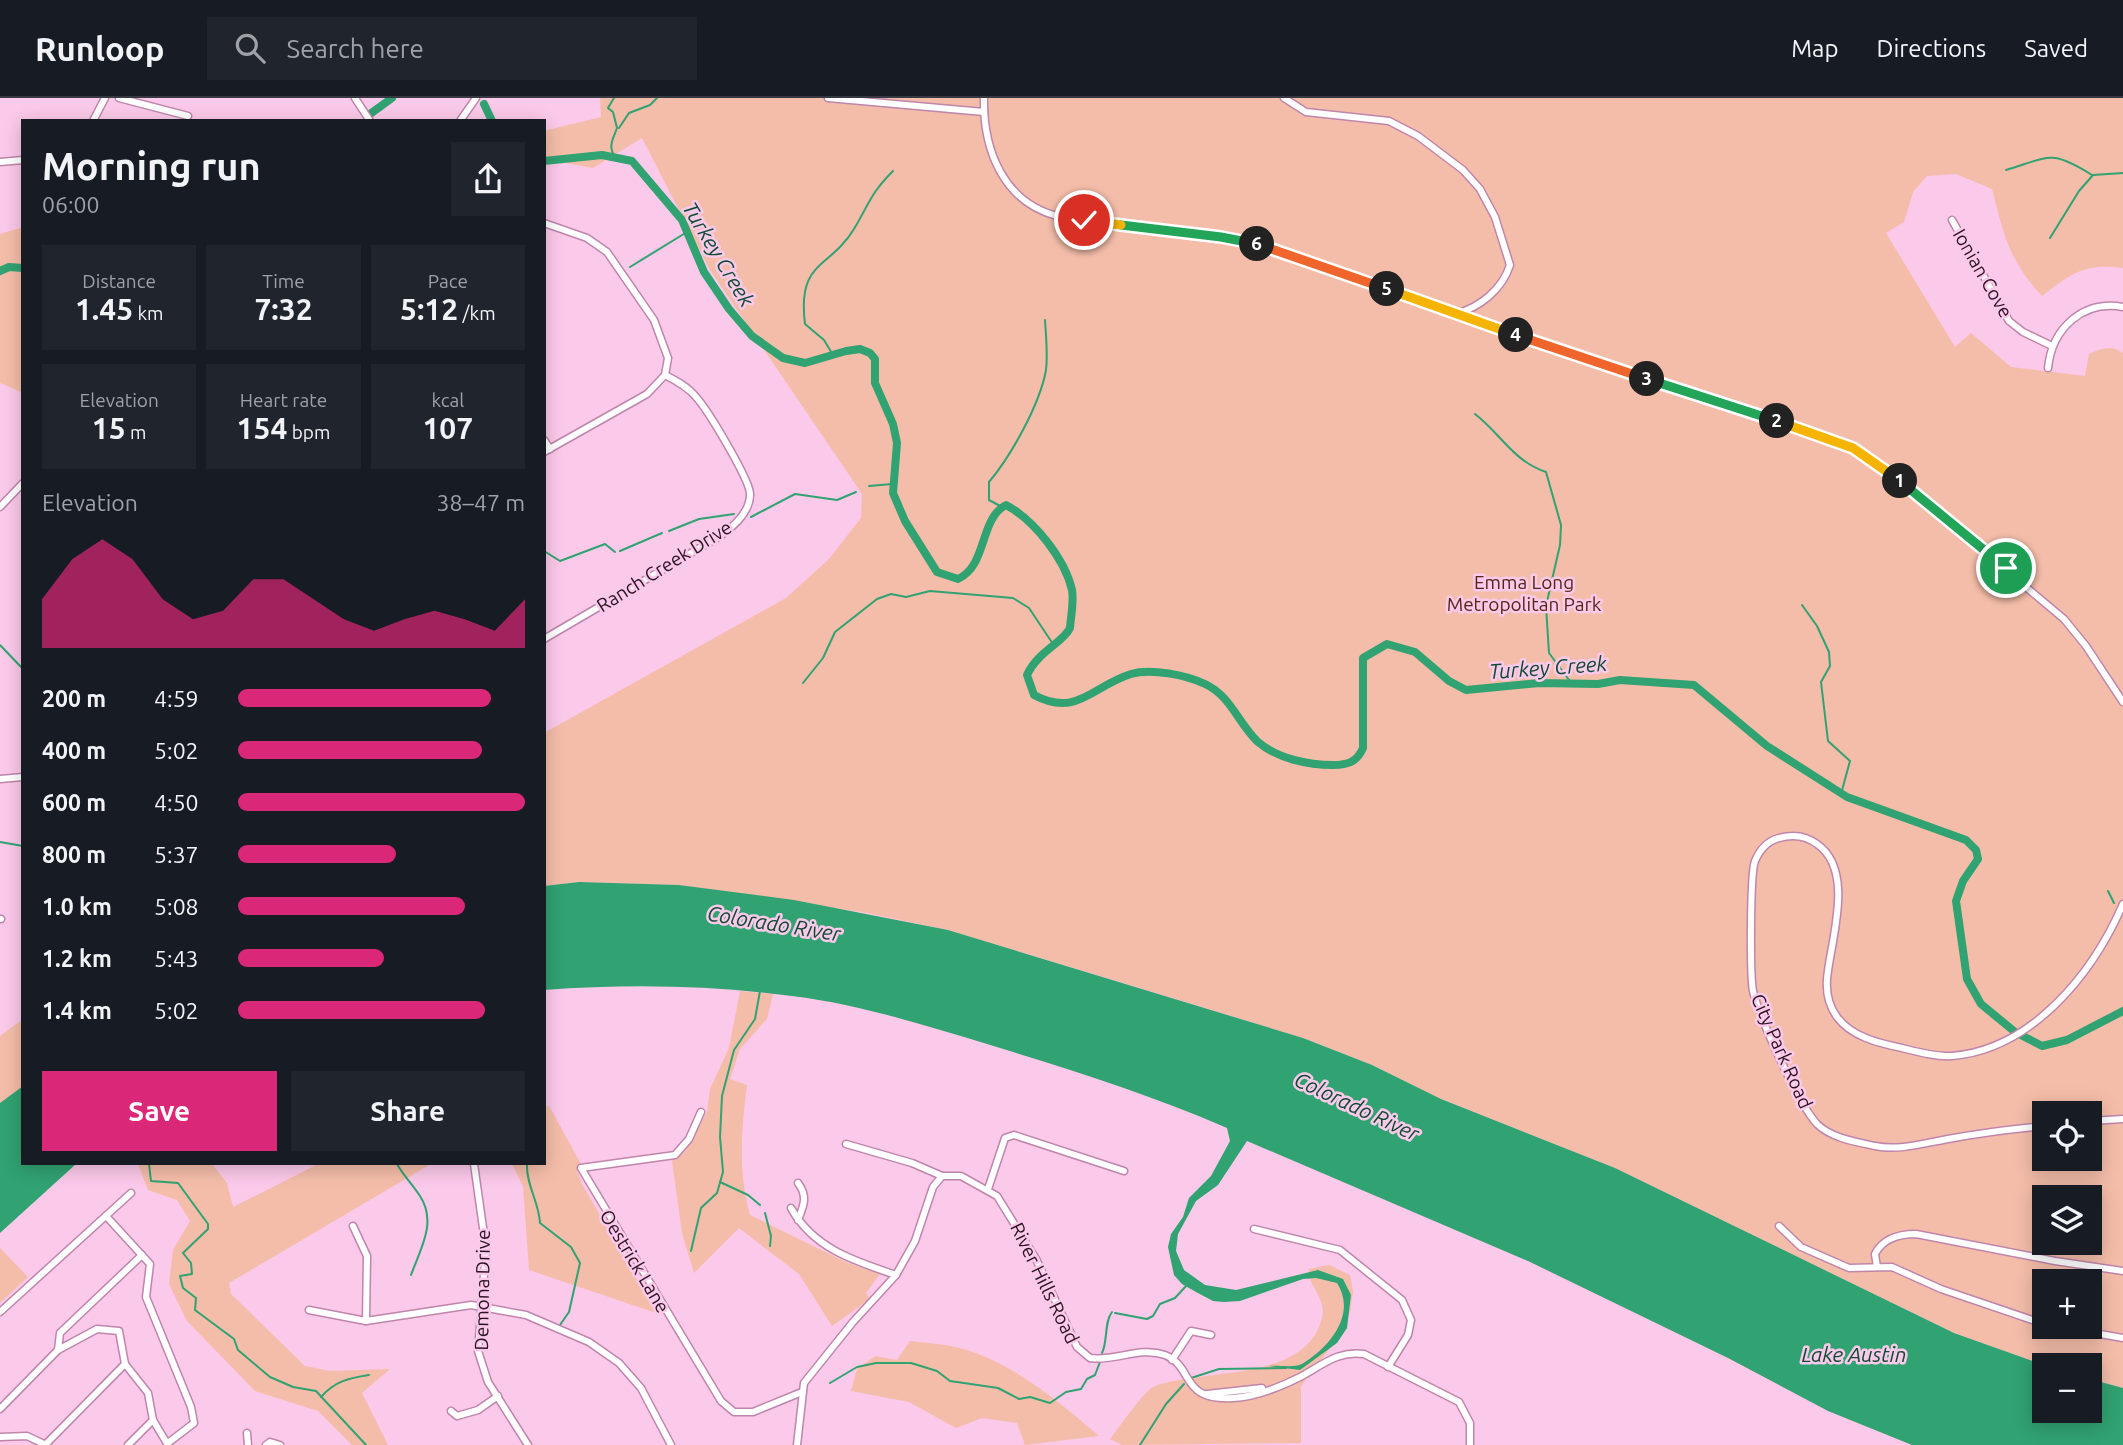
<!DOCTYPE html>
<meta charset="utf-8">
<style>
:root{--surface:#171b24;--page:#20242c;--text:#f1f3f6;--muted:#9ea1a6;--line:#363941;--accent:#db2777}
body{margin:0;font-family:Ubuntu,sans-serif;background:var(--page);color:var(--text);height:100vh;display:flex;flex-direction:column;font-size:26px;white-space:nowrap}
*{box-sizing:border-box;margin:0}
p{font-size:23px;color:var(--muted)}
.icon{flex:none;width:38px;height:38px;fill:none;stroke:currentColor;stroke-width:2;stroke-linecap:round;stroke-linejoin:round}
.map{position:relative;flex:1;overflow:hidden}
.side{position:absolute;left:21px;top:21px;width:525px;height:1046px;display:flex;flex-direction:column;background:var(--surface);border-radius:0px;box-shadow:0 4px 18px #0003}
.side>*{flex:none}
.buttons{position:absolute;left:2032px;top:1003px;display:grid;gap:14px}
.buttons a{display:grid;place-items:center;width:70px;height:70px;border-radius:0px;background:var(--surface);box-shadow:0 4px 18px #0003;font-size:35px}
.pin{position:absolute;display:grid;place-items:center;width:60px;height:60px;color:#fff;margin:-30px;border:4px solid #fff;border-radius:50%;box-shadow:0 2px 7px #0007}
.km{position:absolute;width:35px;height:35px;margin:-18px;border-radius:50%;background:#222;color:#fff;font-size:19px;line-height:35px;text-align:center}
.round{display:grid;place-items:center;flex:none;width:74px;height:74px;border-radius:0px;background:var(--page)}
.overview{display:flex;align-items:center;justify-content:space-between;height:119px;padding:0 21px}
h1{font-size:38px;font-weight:700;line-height:52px}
.stats{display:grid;grid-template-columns:repeat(3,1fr);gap:10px;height:119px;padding:7px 21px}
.stats div{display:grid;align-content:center;border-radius:0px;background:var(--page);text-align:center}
.stats b{font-size:30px;font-weight:700}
.stats small{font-size:19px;font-weight:400}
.stats p{font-size:19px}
.chart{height:196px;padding:14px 21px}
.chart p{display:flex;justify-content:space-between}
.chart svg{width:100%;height:126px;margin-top:7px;fill:var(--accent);opacity:.7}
.primary-button{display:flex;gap:14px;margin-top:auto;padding:14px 21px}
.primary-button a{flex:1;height:80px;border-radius:0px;background:var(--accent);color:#fff;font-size:28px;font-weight:700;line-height:80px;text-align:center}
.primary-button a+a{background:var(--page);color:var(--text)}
ul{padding:0 21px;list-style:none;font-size:23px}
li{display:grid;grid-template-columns:112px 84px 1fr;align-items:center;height:52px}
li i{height:18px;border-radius:9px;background:var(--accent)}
header{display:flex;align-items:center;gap:42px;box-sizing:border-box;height:98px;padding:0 35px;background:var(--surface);border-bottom:2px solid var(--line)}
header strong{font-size:33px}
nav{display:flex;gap:38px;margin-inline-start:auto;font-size:24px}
.search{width:490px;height:63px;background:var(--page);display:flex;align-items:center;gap:18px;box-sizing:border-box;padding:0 24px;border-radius:0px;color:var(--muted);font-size:26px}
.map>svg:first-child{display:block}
</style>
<header>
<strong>Runloop</strong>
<div class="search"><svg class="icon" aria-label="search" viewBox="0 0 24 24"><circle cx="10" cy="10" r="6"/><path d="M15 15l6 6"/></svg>Search here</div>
<nav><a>Map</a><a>Directions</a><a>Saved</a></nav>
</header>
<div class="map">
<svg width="2123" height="1347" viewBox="0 0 2123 1347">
<rect width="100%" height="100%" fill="#fbc9e9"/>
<g fill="#f4bda9" fill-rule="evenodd">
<path d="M600,0H2123V170C2084,165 2072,175 2042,198C2009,162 2004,138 1992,91L1956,76L1927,78L1913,94L1904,124L1886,135L1955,249L1971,235L2011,269L2085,278L2089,256C2101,251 2111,246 2123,255V1290L2090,1281V1267H2044L1954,1235L1615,1070L1441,1001L1372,967L1303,940L1153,894L948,832L867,815L679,787L579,784L544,788V635L786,500L829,461L861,420L862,396L710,172L642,40L593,70L544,61V33L601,19ZM2044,1015H2090V1060H2044ZM2044,1099H2090V1144H2044ZM2044,1183H2090V1228H2044Z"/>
<polygon points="23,129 23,293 21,294 0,285 0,136"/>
<path d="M740,893L773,896L767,921L740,951L730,981L747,987C741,1033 738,1073 750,1117L848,1165L880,1176L866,1195L870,1201L832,1228L799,1176L739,1130L694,1175L682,1135L672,1063L686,1052L707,1014L710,991L729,950Z"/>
<polygon points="23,921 23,988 0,1005 0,938"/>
<polygon points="549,1008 581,1066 577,1072 582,1086 656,1215 529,1172 523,1088 512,1066 544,1066 544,1009"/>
<polygon points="138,1066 212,1066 227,1085 233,1109 318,1066 431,1066 229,1185 231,1196 305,1268 330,1273 390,1271 362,1295 388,1347 352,1347 318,1313 255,1293 187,1223 169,1186 173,1152 190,1123 177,1102 148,1092"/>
<polygon points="0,1146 0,1150 28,1179 0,1205"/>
<path d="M1329,1167L1350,1177L1353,1193L1350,1214L1337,1241L1301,1288V1345L1122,1347L1110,1341C1119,1330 1144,1292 1155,1288C1203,1270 1306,1285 1322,1220C1327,1199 1308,1190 1309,1171Z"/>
<path d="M910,1243C927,1245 947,1246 963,1251C1012,1264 1062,1306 1099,1338L1025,1347L1017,1325L982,1320L956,1330L909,1304L851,1293L857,1271L875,1258L897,1262Z"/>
</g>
<g fill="#31a271">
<path d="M579,784L679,787L794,802L948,832L1303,940L1372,967L1441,1001L1615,1070L1954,1235L2044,1267V1312H2090V1281L2123,1290V1347H1912L1828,1313L1728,1260L1528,1163L1247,1043L1218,1087L1196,1103L1178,1136L1176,1153L1184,1172L1205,1187L1236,1192L1318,1172L1343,1181L1351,1197L1347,1230L1337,1245L1300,1272L1269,1268C1278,1267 1294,1270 1302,1266C1330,1249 1357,1216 1337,1185L1316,1180L1303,1181L1240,1203L1224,1204L1213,1203L1196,1194L1182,1186L1174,1177L1168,1149L1171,1136L1183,1119L1189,1100L1211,1078L1230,1043L1227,1030C1149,996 1068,971 987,946C924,927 858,906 792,898C709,887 627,886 544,892V788Z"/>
<polygon points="23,988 23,1066 76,1066 0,1135 0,1005"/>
</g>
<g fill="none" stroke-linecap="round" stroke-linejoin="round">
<g stroke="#31a271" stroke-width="2">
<path d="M614,0L608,10L613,14L617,30C613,41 607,49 616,60"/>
<polyline points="619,30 629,15 650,7 657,0"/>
<path d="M2006,72C2050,59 2050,51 2092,77"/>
<polyline points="2050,140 2079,93 2093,77 2123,75"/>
<polyline points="630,169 687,134"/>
<path d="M833,257L824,242L805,226C797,162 829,172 854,131C869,106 870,96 893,73"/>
<path d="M1475,316C1501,336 1513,363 1546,374L1561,427L1560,447L1546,508L1549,555L1572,586"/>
<polyline points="869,388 892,386"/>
<path d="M1002,409L989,402V384C1011,358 1040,306 1046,272C1048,256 1046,239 1045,222"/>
<polyline points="751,419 795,396 837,402 856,394"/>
<polyline points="669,433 699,421 734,416"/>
<polyline points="544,453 560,463 605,446 615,454"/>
<polyline points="620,453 662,435"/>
<polyline points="1802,507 1817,528 1829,554 1830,568 1821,584 1828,643 1850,663 1841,696"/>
<polyline points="0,547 23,571"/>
<polyline points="803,585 823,560 835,534 877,501 891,496 906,499 930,493 1013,500 1029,510 1053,546"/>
<polyline points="0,744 23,748"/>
<polyline points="2108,793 2114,805"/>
<polyline points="149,1066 151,1083 178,1085 208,1126 208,1131 183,1155 191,1165 192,1176 180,1178 183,1190 196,1200 195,1212 234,1241 238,1252 270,1279 293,1289 316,1293 366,1347"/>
<path d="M397,1066C403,1077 413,1087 420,1098C437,1124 421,1150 411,1177"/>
<path d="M527,1066C526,1087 539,1104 540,1125L571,1149L580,1165L569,1214L560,1227"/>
<polyline points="720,1084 748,1097 760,1107"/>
<polyline points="765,1115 771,1138 770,1148"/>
<polyline points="691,1153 701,1110 717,1095 723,1074 720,1039 722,998 734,952 755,921 760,893"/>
<polyline points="1115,1215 1147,1221 1153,1218 1160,1206 1175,1200 1186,1188"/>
<path d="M1102,1255C1108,1243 1104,1224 1112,1214"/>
<polyline points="1191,1280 1219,1271 1286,1270"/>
<polyline points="830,1285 857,1269 876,1265 911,1265 937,1273 950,1283 998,1290 1019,1301 1030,1299 1050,1305 1066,1294 1081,1291 1087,1281 1095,1277 1100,1264"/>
<path d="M321,1299C335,1283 349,1280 369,1277"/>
<polyline points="1140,1347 1166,1306 1184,1286"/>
</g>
<g stroke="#31a271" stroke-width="8">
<polyline points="484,6 492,23"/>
<polyline points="370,16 392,0"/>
<path d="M544,63L602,57L632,63L682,122L704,174L729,211L752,238L783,260L805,265L846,253L860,251L870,255L875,261V285L893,326L897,345L893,395L905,423L937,474L958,481C988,467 979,421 1006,407C1034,422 1065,461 1072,492C1074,504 1071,517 1070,530C1063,545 1038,553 1027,577L1034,597C1077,620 1092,588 1131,576C1151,570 1186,577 1205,586C1231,598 1238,625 1258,644C1278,661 1309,667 1333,667C1348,667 1357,664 1363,650V560L1387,546L1415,554L1449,583L1466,592L1539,585L1598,586L1620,582L1694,587L1767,648L1847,699L1966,742L1976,752L1978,761L1963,783L1956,803L1967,881L1981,906L2015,934L2042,948L2067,942L2123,913"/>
<polyline points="0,173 9,169 23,170"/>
</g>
<defs>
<g id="minor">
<polyline points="119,0 188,18"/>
<polyline points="355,0 370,23"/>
<polyline points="828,0 984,14"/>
<path d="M984,0C983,51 1003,104 1057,118C1076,123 1096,124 1115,126C1167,134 1219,136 1269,150L1853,350L1902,385L2064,521L2086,548L2123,604"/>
<path d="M1284,0L1306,14L1389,23L1418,38L1463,72L1480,91L1495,119L1510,167C1502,192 1480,209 1456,216"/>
<polyline points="93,23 105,0"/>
<polyline points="460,23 476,0"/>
<polyline points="0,64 23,62"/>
<polyline points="1952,122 2009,223 2023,234 2052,248"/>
<polyline points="544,125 587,140 607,154 654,222 668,260 665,277 647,296 544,354"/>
<path d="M2048,270C2052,230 2083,202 2123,209"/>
<polyline points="544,342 550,351"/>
<polyline points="0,409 23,385"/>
<path d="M544,541L720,438C733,429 751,413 750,395C748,379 708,312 696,299C688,289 677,283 665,277"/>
<polyline points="0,681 23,679"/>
<polyline points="0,821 1,821"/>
<polyline points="701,1014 689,1041 675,1057 581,1070 721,1303 734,1314 753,1314 802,1294"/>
<polyline points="2090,1023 2123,1021"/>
<path d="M2044,1028C2012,1031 1980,1035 1948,1041C1925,1045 1899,1053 1875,1048C1856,1044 1831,1040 1817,1026C1799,1007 1759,919 1753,893C1750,877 1750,776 1755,763C1760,751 1767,743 1779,740C1793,736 1805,737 1817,746C1856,773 1830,844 1827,881C1826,895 1829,908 1837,919C1852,939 1878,945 1902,950C1918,954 1936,959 1952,958C2033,951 2093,875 2123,806"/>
<path d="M846,1046L912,1065L942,1078H961L997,1098L1036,1161L1077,1249L1090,1260C1115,1264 1139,1248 1165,1257C1195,1269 1179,1303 1233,1300C1254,1299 1280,1289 1300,1279C1321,1268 1338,1252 1364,1256L1459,1304L1470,1325V1347"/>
<polyline points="474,1066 486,1151 478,1253 488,1284 528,1347"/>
<polyline points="988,1091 1005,1040 1014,1037 1124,1073"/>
<path d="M791,1110C813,1150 854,1163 896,1177"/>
<polyline points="106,1118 150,1166 146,1199 191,1309 194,1325 168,1345"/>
<path d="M798,1122C804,1107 808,1098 798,1085"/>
<polyline points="353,1128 367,1158 366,1223"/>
<polyline points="1779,1128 1801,1149 1849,1170 1892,1169 1941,1191 2044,1226"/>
<polyline points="1254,1131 1340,1152 1402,1202 1411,1222 1408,1237 1388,1269"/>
<path d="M1877,1169L1875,1156C1883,1140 1900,1136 1916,1136L2055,1163L2123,1173"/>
<polyline points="309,1212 366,1223 471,1207 526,1217 589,1244 619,1265 641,1290 671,1347"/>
<polyline points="0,1214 131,1095"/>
<polyline points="2055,1228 2123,1240"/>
<polyline points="58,1252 97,1231 119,1233 125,1266 148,1295 153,1322 168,1347"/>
<polyline points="1172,1262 1191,1233 1211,1237"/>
<polyline points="1207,1296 1262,1290"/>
<polyline points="0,1311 58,1252 60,1235 142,1157"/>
<polyline points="451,1313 457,1318 478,1312 498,1298"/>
<polyline points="247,1335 248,1347"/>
<polyline points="0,1339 27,1338 46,1347"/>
<polyline points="45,1347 125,1266"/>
<polyline points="128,1347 153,1322"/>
<polyline points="266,1347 270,1344 280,1347"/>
<polyline points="797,1347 804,1285 853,1224 896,1177 915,1143 933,1089 942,1078"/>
</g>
</defs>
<use href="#minor" stroke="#bf85ab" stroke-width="9"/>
<use href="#minor" stroke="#fff" stroke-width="6"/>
</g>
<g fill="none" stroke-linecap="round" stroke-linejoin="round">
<defs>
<polyline id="split-1" points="1900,383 2006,470"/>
<polyline id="split-2" points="1777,323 1853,350 1900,383"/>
<polyline id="split-3" points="1647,281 1777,323"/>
<polyline id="split-4" points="1516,237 1647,281"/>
<polyline id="split-5" points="1387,191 1516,237"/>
<polyline id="split-6" points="1257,146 1387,191"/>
<polyline id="split-7" points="1121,127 1221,139 1257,146"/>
<polyline id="split-8" points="1084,122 1121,127"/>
</defs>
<use href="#split-1" stroke="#fff" stroke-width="14"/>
<use href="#split-2" stroke="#fff" stroke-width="14"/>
<use href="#split-3" stroke="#fff" stroke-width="14"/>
<use href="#split-4" stroke="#fff" stroke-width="14"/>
<use href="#split-5" stroke="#fff" stroke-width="14"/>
<use href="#split-6" stroke="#fff" stroke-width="14"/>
<use href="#split-7" stroke="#fff" stroke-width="14"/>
<use href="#split-8" stroke="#fff" stroke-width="14"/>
<use href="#split-1" stroke="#22a559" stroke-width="9"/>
<use href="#split-2" stroke="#f5b400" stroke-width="9"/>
<use href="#split-3" stroke="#22a559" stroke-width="9"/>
<use href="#split-4" stroke="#f0652b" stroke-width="9"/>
<use href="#split-5" stroke="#f5b400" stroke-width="9"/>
<use href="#split-6" stroke="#f0652b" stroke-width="9"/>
<use href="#split-7" stroke="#22a559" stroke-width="9"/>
<use href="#split-8" stroke="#f5b400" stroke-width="9"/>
</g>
<g text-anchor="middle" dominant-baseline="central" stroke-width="5" stroke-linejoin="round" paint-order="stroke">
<g font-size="19" fill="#291322" stroke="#fbc9e9">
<text transform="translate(1983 175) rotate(60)">Ionian Cove</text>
<text transform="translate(664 468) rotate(-32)">Ranch Creek Drive</text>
<text transform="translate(1782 953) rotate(66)">City Park Road</text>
<text transform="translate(635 1163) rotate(59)">Oestrick Lane</text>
<text transform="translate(1045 1185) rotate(64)">River Hills Road</text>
<text transform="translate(482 1192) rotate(-89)">Demona Drive</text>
</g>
<g font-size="19" fill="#552615" stroke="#fbc9e9">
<text x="1524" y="484">Emma Long<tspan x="1524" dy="22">Metropolitan Park</tspan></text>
</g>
<g font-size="21" font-style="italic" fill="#0f4b32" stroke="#fbc9e9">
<text transform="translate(719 156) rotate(59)">Turkey Creek</text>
<text transform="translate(1548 569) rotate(-4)">Turkey Creek</text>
<text transform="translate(774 825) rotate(9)">Colorado River</text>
<text transform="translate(1357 1008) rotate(25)">Colorado River</text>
<text x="1854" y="1256">Lake Austin</text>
</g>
</g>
</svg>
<div class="buttons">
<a><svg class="icon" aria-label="locate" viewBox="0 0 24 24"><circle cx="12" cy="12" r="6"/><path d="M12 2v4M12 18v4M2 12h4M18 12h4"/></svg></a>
<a><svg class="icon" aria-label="layers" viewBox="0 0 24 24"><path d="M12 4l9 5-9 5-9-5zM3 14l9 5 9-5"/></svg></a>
<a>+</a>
<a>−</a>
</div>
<div class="pin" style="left:2006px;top:470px;background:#1e9e55"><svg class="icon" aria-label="arrive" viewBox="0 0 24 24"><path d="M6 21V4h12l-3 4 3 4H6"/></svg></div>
<div class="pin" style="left:1084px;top:122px;background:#d93025"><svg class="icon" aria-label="check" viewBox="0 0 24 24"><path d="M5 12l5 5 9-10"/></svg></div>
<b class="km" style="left:1900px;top:383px">1</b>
<b class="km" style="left:1777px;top:323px">2</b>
<b class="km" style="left:1647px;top:281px">3</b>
<b class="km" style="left:1516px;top:237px">4</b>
<b class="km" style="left:1387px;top:191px">5</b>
<b class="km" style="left:1257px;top:146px">6</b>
<section class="side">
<div class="overview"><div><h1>Morning run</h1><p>06:00</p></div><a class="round"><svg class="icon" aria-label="share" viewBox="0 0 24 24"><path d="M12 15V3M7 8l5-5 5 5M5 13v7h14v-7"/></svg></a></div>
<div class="stats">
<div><p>Distance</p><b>1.45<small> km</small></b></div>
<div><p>Time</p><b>7:32</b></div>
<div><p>Pace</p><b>5:12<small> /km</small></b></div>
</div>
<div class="stats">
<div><p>Elevation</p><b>15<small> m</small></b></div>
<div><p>Heart rate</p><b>154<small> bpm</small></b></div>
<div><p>kcal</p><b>107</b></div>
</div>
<div class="chart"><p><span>Elevation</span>38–47 m</p>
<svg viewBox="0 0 160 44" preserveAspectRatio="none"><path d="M0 44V27L10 13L20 6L30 13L40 27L50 34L60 31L70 20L80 20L90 27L100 34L110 38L120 34L130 31L140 34L150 38L160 27V44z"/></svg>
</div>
<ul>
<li><b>200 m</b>4:59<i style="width:88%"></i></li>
<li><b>400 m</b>5:02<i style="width:85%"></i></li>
<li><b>600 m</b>4:50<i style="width:100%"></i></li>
<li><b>800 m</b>5:37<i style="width:55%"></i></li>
<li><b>1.0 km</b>5:08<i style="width:79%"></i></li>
<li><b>1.2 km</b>5:43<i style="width:51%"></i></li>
<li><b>1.4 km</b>5:02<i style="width:86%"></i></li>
</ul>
<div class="primary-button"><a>Save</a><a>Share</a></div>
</section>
</div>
